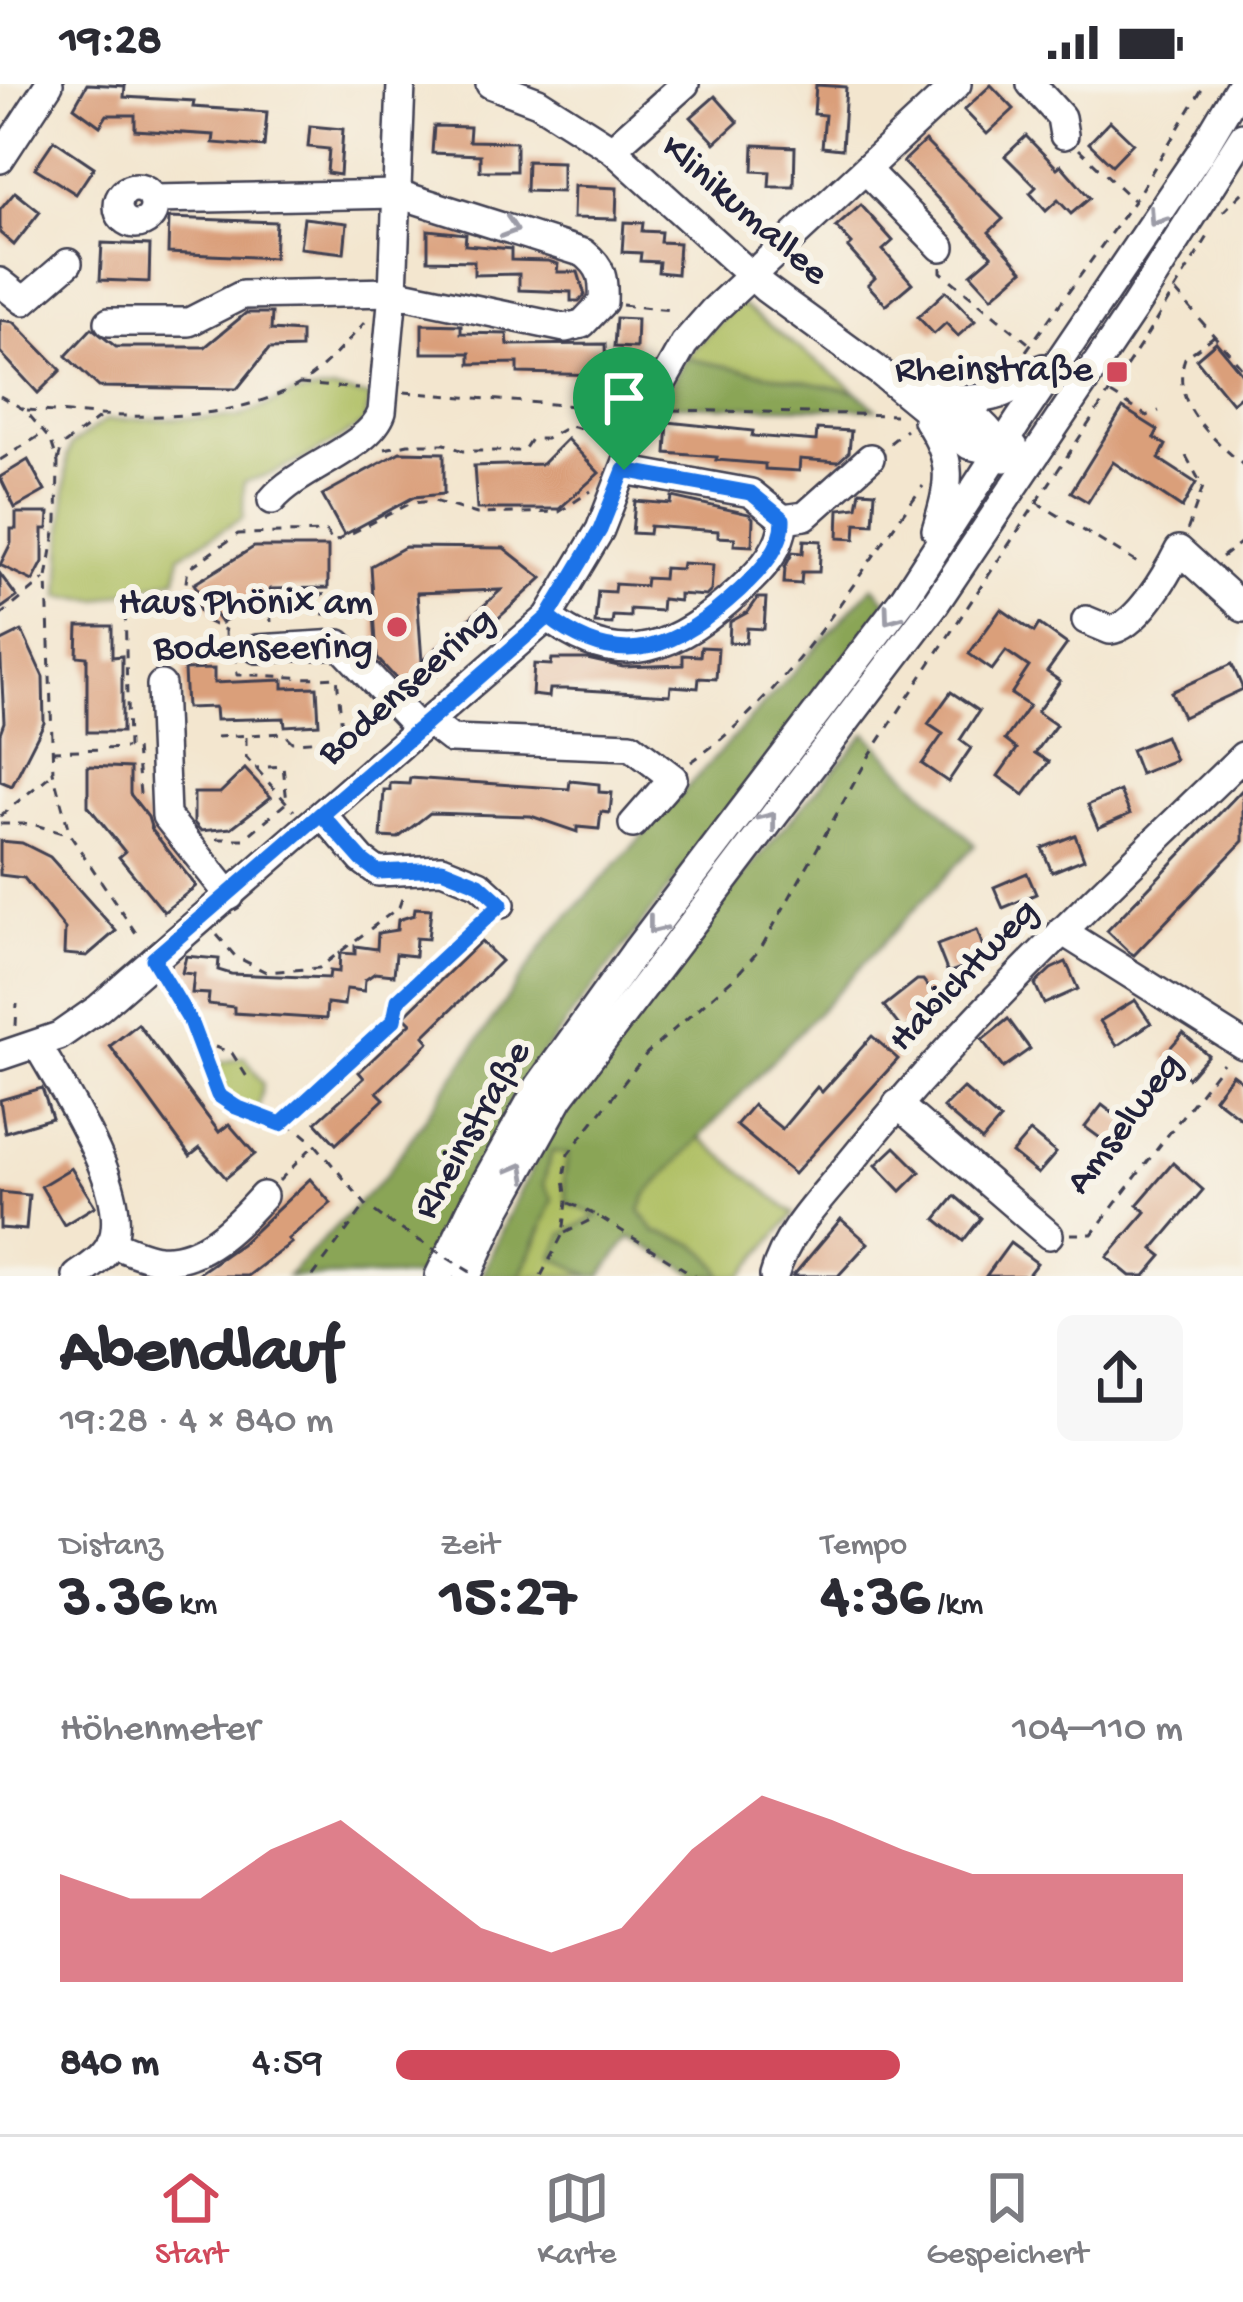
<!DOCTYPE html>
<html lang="de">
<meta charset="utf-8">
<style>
:root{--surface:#fff;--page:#f7f7f7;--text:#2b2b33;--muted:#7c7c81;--line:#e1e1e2;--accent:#d1495b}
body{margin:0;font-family:"Gochi Hand",sans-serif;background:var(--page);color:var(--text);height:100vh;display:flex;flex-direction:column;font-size:45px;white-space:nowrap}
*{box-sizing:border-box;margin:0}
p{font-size:39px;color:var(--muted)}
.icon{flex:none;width:66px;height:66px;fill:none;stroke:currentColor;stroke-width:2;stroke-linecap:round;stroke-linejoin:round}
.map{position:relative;height:1192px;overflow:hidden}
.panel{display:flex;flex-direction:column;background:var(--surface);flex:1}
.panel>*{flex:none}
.pin{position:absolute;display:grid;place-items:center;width:102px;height:102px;color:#fff;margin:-123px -51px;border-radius:50% 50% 50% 0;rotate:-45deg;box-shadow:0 0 12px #0007}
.pin .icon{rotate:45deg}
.round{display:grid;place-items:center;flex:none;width:126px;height:126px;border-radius:18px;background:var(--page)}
.summary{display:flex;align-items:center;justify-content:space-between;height:204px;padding:0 60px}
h1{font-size:66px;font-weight:700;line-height:90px}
.stats{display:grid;grid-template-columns:repeat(3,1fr);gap:18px;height:204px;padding:12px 60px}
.stats div{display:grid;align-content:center}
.stats b{font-size:60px;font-weight:700}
.stats small{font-size:33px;font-weight:400}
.stats p{font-size:33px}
.chart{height:336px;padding:24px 60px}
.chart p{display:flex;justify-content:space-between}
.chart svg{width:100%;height:216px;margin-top:12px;fill:var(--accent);opacity:.7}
ul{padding:0 60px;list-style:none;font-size:39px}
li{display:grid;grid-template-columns:192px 144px 1fr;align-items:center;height:90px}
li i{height:30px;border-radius:15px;background:var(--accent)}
.status{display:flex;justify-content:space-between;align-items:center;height:84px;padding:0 60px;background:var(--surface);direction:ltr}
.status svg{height:33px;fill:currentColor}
.dock{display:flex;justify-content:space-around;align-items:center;height:168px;border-top:3px solid var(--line);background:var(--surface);font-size:33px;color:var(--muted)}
.dock a{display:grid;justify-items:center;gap:6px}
.dock .on{color:var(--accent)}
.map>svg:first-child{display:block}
</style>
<div class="status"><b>19:28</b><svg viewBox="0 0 49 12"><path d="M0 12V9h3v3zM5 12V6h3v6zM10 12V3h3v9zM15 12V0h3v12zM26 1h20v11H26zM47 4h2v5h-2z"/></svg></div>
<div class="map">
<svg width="1243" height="1192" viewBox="0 0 1243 1192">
<rect width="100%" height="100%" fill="#f7f3e8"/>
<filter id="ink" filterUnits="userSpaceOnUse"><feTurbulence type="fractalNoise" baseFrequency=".00833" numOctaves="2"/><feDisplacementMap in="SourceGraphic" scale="24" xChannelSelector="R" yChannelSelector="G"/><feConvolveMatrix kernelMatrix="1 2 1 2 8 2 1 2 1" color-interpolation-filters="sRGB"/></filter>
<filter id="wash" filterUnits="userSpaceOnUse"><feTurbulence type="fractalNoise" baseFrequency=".004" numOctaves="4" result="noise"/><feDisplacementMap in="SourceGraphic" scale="48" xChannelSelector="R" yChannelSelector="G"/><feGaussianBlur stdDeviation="2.7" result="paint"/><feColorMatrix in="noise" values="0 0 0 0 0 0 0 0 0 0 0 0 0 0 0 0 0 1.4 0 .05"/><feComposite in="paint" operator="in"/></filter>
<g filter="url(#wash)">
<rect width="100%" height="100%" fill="#f3e6cf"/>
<g fill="#adbe61" stroke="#68704e" stroke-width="3">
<polygon points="738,218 857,308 685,274"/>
<path d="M333,306L371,313L364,339C326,364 288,387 244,398L243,434L180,471L177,494L99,516L60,513L67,373L71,361L106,336L239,333L294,310Z"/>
<polygon points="245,973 263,1000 257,1030 219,1011 206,982"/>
<path d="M698,1052L794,1130L742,1192H722C710,1162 685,1154 655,1148L640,1126L647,1110Z"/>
<polygon points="551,1067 568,1070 564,1094 598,1132 553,1173 592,1192 521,1192 542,1146 543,1101"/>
</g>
<g fill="#8aa557" stroke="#566449" stroke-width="3">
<polygon points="685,274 857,308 876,325 660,321"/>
<polygon points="873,502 888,518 518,1002 426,1192 287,1192 386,1091 550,852"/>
<path d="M866,649L975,761L647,1110L640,1126L655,1148C685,1154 710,1162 722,1192H699L630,1153L601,1192H592L553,1173L563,1150L597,1132L567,1118L564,1094L568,1070L552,1067L543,1100L553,1115L521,1192H482C502,1145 523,1096 550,1052C639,907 755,777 866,649Z"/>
</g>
<g id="blocks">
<g fill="#da9f7a" fill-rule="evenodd">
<polygon points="87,0 125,2 124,13 194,17 193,23 267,28 264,63 213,59 214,51 135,46 135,31 107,31 100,42 74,23"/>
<polygon points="816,1 846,3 842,65 822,63 825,31 814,30"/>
<polygon points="991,1 1014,25 987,50 964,26"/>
<polygon points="715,12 738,38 715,59 691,33"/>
<polygon points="1110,37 1133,59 1112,81 1089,59"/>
<polygon points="310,42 343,45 340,91 327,89 329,65 308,63"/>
<polygon points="434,42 470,43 469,57 516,58 516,87 480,87 480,71 432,69"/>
<polygon points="1026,52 1057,84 1061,81 1090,114 1071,130 1058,116 1046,127 1030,109 1036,103 1005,72"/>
<polygon points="54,56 94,83 76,110 35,84"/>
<polygon points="925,57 1003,135 989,148 1023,186 992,213 971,190 992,172 903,78"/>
<polygon points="754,61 795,63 794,103 769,103 770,88 753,87"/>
<polygon points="527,77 562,78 562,108 526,107"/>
<polygon points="574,102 617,104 616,135 573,134"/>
<polygon points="15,108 40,128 14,161 0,149 0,126"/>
<polygon points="861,121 893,157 883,166 912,199 886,221 868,201 875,194 848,164 852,160 836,143"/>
<polygon points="169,134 276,138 274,174 168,169"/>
<polygon points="304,134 347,139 344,169 300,164"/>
<polygon points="624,138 643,139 642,147 661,148 660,158 679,159 677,190 658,188 659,178 640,177 641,169 622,168"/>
<polygon points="428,146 466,150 465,161 511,165 511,176 548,177 558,180 557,188 578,188 585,211 579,217 571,217 571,208 519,206 519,190 474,191 474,177 428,176"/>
<polygon points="102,159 150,161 149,198 100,196"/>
<polygon points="946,207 975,237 958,252 946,239 934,250 918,233"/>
<polygon points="246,229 272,229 271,246 301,248 301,264 269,265 237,305 99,303 66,272 92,244 116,263 205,263"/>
<polygon points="616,234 637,235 636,264 614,263"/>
<polygon points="0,236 14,238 61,286 38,309 0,268"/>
<polygon points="422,240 461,241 461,249 507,250 508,261 605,260 606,291 518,289 518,279 470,280 470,269 422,269"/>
<polygon points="1216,258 1243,291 1243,310 1232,319 1196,275"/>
<polygon points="1123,324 1158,346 1154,354 1166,361 1159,375 1196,399 1182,424 1113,378 1088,418 1071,408"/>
<polygon points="668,338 753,347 752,352 816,357 817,345 851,347 849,368 838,378 800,375 799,387 765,385 765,380 716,376 717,373 666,369"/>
<polygon points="567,355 599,389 559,425 477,425 474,382 542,380"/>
<polygon points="400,368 444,369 444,410 414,413 344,451 322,411"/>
<polygon points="28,376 45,407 15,424 0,393"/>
<polygon points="860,407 875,408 873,440 856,439 855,455 838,454 839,425 857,423"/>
<polygon points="672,413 749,430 753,434 752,462 734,461 735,454 718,453 718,447 650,442 649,450 632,449 635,417 671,420"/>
<polygon points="16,429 49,429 48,445 43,445 43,478 33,497 0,481 11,459 11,445 16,445"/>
<polygon points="804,456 821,457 819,488 802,488 801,500 784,499 785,483 793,468 803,469"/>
<polygon points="254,463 328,463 328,504 271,505 221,539 194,500"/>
<path d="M405,463L504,464L542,494L413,613L377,574L371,482ZM501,506L422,577L417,509Z"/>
<polygon points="682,479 713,481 711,507 706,512 679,510 679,517 662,515 661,527 630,525 630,533 613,532 612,540 595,539 598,507 614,508 615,500 645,502 646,494 663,495 664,484 681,485"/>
<polygon points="0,490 17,513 0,525"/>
<polygon points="758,514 766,514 764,545 747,544 746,559 729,558 730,538 748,528"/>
<polygon points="1001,525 1034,548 1039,540 1067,560 1047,588 1060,597 1037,628 1056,641 1035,669 1049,678 1024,711 998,692 1017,665 1005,656 1029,622 1011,610 1029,583 1006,567 992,586 969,570"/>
<polygon points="78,542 112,542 112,573 122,572 122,648 87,648 87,573 77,572"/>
<polygon points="22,547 43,593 44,639 12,702 0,697 0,649 4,638 0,558"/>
<polygon points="701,563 718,564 716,595 699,594 698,604 671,602 670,611 567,605 550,605 549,613 532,611 534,580 551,581 552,575 587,575 623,583 683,581 683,571 700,572"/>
<polygon points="1232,580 1243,605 1183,633 1171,608"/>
<polygon points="214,585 214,599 283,596 283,604 317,603 319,640 285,642 284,634 216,636 215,623 186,624 184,586"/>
<polygon points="951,608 979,627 960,656 971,664 948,698 922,680 943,650 928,640"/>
<polygon points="1165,652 1175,676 1140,690 1131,666"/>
<polygon points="88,682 130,684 130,710 148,733 152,746 196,802 164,828 119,773 125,768 88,722"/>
<polygon points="245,685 271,713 231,744 201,747 194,739 194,709 220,709"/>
<polygon points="410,694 569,705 570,697 599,700 599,708 612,709 610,729 601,728 599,745 577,743 577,748 531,732 430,729 398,754 381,753 384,706 390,706 390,699 409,700"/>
<polygon points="1243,705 1243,757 1134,871 1129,868 1107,847"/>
<polygon points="1120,707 1130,730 1098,744 1088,721"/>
<polygon points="1075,751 1084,775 1052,788 1042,764"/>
<polygon points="0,757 22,759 50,773 116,847 87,872 64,870 65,845 24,794 0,791"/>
<polygon points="1027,789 1036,810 1003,824 994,803"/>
<polygon points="415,824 431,825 428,855 416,854 415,872 396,870 394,891 375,889 365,896 364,907 346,905 344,921 327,919 326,935 234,929 234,923 208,920 209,910 192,909 194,890 182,889 186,872 219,875 218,886 231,890 329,894 330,887 339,888 340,869 355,870 355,862 377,865 378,849 397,846 398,836 414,831"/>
<polygon points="977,846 987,874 948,889 937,861"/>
<polygon points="481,857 501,877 424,952 429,958 377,1008 384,1015 336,1060 316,1038 364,994 359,988 411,939 404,932"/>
<polygon points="1066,878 1078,905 1044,920 1035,900 1051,885"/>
<polygon points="917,896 923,896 940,918 903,947 884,922"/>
<polygon points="1135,916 1151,939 1117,962 1100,937"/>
<polygon points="1008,935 1030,965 1003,984 982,956"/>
<polygon points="138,940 219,1048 229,1040 255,1070 226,1094 200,1064 190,1072 110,962"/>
<polygon points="1183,949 1208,971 1188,994 1163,972"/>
<polygon points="872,952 898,975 794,1090 736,1041 753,1021 782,1045 817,1003 822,1008"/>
<polygon points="1232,990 1243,998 1243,1036 1214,1014"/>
<polygon points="42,1004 52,1034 5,1048 0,1016"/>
<polygon points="963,1004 1000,1036 982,1057 943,1024"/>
<polygon points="1102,1021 1128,1041 1111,1062 1085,1043"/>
<polygon points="1030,1048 1056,1069 1038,1090 1012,1069"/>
<polygon points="895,1063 920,1088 901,1107 876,1081"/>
<polygon points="1173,1079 1203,1106 1153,1165 1162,1172 1145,1192 1130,1192 1107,1173 1146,1128 1137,1121"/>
<polygon points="71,1084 95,1122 64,1141 41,1102"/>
<polygon points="310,1095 331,1119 288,1155 291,1159 248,1192 195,1192 241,1160"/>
<polygon points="0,1108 29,1111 26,1146 0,1144"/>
<polygon points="955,1112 981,1134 963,1157 936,1135"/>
<polygon points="841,1135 868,1159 838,1192 793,1192"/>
<polygon points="1010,1159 1037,1179 1027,1192 986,1192"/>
</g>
</g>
</g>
<g filter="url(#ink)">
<use href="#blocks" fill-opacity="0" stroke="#413f51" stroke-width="3"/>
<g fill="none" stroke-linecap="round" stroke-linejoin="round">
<defs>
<g id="minor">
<polyline points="490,0 538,18 612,65 765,204 880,288 969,361 986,365 1014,363"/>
<polyline points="1031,0 1061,33 1064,51"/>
<polyline points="612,65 685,0"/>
<polyline points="0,75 49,0"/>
<polyline points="867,87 941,163"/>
<circle cx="136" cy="122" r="18"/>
<polyline points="0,198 24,217 68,179"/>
<path d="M109,238H189L242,211L393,208L565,244L582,240L603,218C604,195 603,184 584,169L398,110L153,115"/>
<path d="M900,296C940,313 991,330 1004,374"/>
<path d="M947,312C987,321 1013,308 1043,284"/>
<path d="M927,336C955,377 950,400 936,446"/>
<path d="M272,416C298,384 370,364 382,328L393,208L401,0"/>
<polyline points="783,435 805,432 870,374"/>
<path d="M548,533C621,591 679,563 740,506C760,488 784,463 783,435L751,409L624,386"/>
<path d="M1086,536L1110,546C1137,543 1167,490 1179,466L1243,524"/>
<polyline points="257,565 339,560 419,645"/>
<polyline points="161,601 166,732 230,812"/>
<polyline points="428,637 451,655 631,662 673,694 633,740"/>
<polyline points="323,731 362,776 378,788 442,785 479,800 501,820"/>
<polyline points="1062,847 1243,961"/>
<path d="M38,962C62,1005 134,1111 111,1160C104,1174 90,1183 77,1192"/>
<polyline points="0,972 59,952 99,924 548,533 600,446 647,326 684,260 713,227 957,0"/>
<polyline points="897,1020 1049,1151"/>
<path d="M111,1159C126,1165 142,1173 158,1175C201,1179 237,1141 263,1112"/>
<polyline points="439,1192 475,1117 539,1002 635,868 904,514 1019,336 1200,69 1241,0"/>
<polyline points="467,1192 498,1124 560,1013 935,520 1132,227 1243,52"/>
<path d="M774,1192C786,1148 822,1114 850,1079C968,932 1108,803 1243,672"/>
</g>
</defs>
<use href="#minor" stroke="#413f51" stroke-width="32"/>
<g stroke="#413f51" stroke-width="3" stroke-dasharray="9 9" stroke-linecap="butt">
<polyline points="1079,65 1133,116"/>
<polyline points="1223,128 1243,108"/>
<polyline points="941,183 941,188 1031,261"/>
<polyline points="1176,208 1243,285"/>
<polyline points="622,221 671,226"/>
<path d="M1214,252L1185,274C1169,320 1213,354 1243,381"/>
<polyline points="1026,267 1134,117 1205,0"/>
<polyline points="300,300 358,305"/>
<polyline points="404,308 622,326"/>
<polyline points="1111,310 1147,332 1159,327"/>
<polyline points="0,312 25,326 51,357 58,379 57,437 47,494 53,688 70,751 140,855"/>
<path d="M27,326C114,332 216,344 296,302C321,289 346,259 365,238"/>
<polyline points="673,326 895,331"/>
<polyline points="890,359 906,346"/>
<polyline points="385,365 408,360 445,360 463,367 523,367 531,355 546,355 569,342 614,352"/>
<polyline points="1186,372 1203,403 1187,447"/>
<polyline points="0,376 44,349"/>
<polyline points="58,377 62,362 99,334"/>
<polyline points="1036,418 1141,481"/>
<polyline points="1222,473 1243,457"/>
<polyline points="293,513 311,530 336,530"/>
<polyline points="0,532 45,495"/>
<polyline points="271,538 269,513 338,510 338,538"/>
<polyline points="196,577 224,576"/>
<path d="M216,653L283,649L292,658L343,655L337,593C302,596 272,590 237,591L236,576H226L225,546L208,538L185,505L188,485L238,450L327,448L332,459L411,419L434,417L477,430L559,428L591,407"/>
<polyline points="246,653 246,673 294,727"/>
<polyline points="52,667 126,664"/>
<path d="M691,678C792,608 851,499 923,402"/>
<polyline points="140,710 136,664 128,664 125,515 146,512"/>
<polyline points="0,732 52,690"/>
<polyline points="0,740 32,740 69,751"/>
<polyline points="217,755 244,755 287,718 283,682 255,684"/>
<polyline points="217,851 235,872 266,888 319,884 399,823 404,809"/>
<polyline points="168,898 190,937 219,1011 236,1023 299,1046 315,1060 366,1121 386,1136"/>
<polyline points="16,942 17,920"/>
<polyline points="198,957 232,969 247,993"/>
<polyline points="284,1037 394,936 399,916 486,834"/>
<polyline points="279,1097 314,1061"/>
<polyline points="569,1119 598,1132 695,1192"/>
<polyline points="565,1149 598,1132"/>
<polyline points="1071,1150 1092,1150 1223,979"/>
<polyline points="313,1192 365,1122"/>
<polyline points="541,1192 563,1150 567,1118 564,1094 568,1070 647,969 735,893 761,864 871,669 1142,259 1212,146"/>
</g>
<use href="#minor" stroke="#fff" stroke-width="27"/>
<polyline stroke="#413f51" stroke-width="3" stroke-dasharray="9 9" stroke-linecap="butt" points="386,1136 477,1192"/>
</g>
<defs><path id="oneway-chevron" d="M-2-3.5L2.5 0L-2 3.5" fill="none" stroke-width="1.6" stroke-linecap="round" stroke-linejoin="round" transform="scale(3)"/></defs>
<g stroke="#9c9ca7">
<use href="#oneway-chevron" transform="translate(1156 134) rotate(124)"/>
<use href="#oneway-chevron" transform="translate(510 144) rotate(17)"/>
<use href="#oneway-chevron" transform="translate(891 532) rotate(126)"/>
<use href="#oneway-chevron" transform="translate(769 736) rotate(-52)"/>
<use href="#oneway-chevron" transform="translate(655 842) rotate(128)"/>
<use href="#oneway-chevron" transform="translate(519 1087) rotate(-61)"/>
</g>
</g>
<g fill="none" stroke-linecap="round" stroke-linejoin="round" filter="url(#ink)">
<defs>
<path id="route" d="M624,386L600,446L548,533L153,875L190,937L218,1011L236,1023L281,1040L394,936L398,916L501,820L479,800L442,785L378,788L362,776L322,731L548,533C622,591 678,563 740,506C759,488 784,463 783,435L751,409L624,386"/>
</defs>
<use href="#route" stroke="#fff" stroke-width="24"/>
<use href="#route" stroke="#1a73e8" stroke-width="15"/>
</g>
<g fill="#d1495b" stroke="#f7f3e8" stroke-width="4.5">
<rect x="1105" y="276" width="24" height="24" rx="6"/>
<circle cx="397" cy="543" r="12"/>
</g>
<g text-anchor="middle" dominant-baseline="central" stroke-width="12" stroke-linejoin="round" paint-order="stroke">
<g font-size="39" fill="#22223b" stroke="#f7f3e8">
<text transform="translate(743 128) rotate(41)">Klinikumallee</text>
<text transform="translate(408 604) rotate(-41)">Bodenseering</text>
<text transform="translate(965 893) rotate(-46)">Habichtweg</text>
<text transform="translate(1126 1041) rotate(-53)">Amselweg</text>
<text transform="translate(474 1047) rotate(-60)">Rheinstraße</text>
</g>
<g font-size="39" fill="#22223b" stroke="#f7f3e8" text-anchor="end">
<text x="1093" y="288">Rheinstraße</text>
<text x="373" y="521">Haus Phönix am<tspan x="373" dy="45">Bodenseering</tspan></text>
</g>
</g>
</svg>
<div class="pin" style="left:624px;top:386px;background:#1e9e55"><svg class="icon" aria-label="arrive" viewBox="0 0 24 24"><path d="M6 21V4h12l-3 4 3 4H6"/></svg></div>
</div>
<section class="panel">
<div class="summary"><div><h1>Abendlauf</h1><p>19:28 · 4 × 840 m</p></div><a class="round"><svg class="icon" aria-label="share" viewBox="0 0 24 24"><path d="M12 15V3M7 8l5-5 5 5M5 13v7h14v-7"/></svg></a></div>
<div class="stats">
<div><p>Distanz</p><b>3.36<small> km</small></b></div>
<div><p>Zeit</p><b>15:27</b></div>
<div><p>Tempo</p><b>4:36<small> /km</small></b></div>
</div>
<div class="chart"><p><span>Höhenmeter</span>104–110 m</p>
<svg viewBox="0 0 160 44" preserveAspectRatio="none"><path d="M0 44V22L10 27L20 27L30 17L40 11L50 22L60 33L70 38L80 33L90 17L100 6L110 11L120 17L130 22L140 22L150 22L160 22V44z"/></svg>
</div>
<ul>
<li><b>840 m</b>4:59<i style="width:64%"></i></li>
</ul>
</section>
<nav class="dock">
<a class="on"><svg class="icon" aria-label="home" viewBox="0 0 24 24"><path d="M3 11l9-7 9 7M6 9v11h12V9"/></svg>Start</a>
<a><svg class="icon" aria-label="map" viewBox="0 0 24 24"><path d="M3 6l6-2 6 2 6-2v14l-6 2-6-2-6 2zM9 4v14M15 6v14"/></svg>Karte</a>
<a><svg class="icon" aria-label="saved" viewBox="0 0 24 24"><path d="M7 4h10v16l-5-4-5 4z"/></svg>Gespeichert</a>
</nav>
